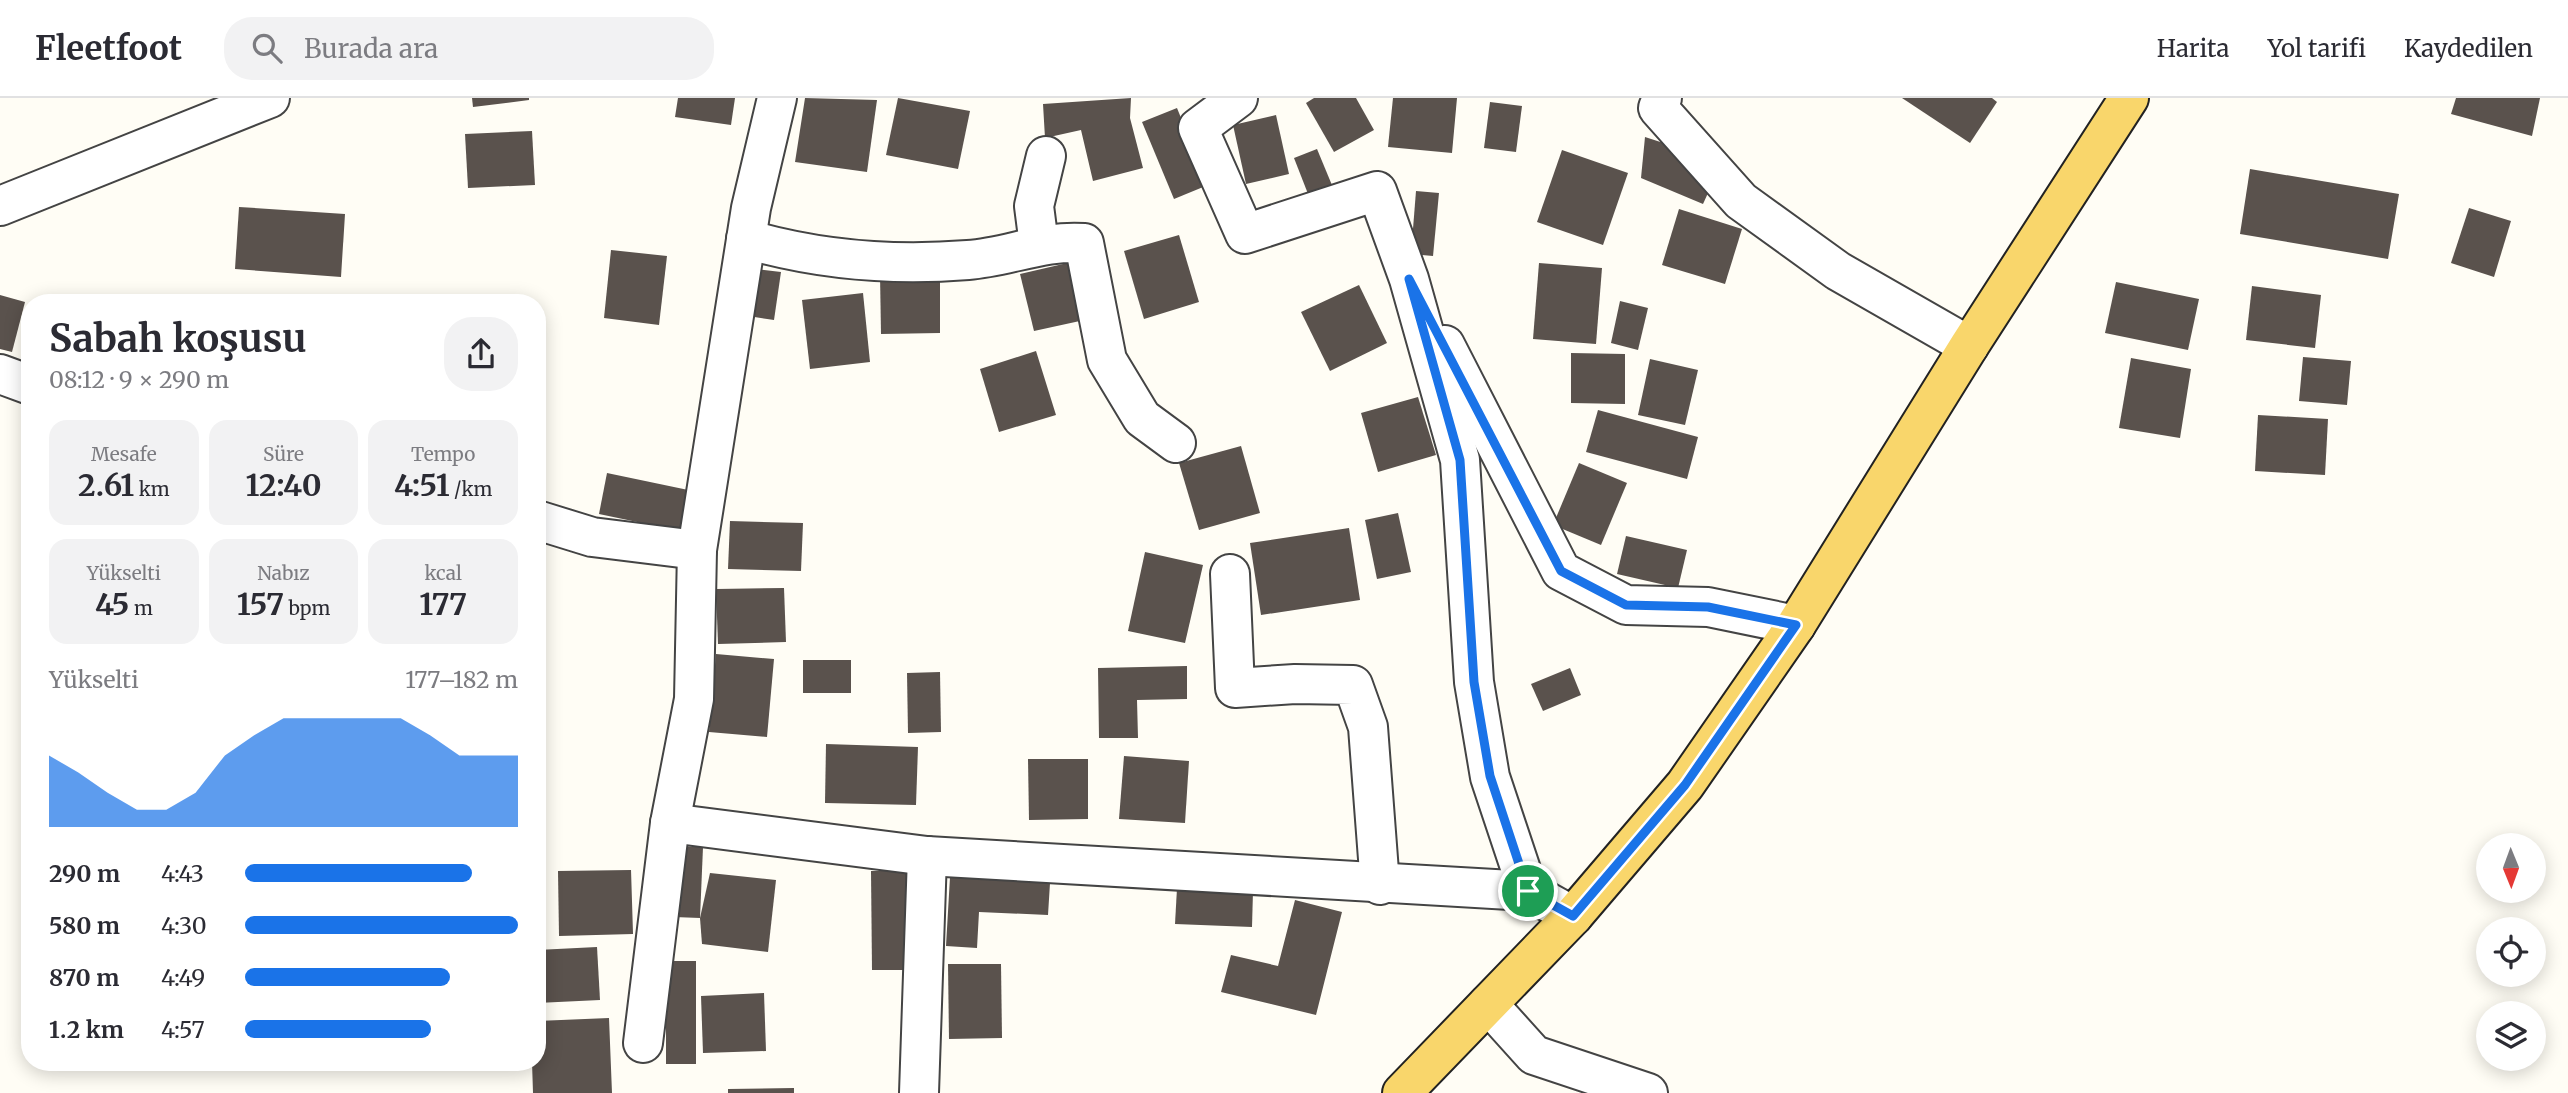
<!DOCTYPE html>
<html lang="tr">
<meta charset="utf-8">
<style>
:root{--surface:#fff;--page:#f2f2f3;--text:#2b2b33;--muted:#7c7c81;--line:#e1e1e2;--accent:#1a73e8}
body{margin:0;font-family:Merriweather,serif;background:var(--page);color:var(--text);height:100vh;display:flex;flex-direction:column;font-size:26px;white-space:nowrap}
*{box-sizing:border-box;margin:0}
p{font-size:23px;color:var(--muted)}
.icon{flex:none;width:38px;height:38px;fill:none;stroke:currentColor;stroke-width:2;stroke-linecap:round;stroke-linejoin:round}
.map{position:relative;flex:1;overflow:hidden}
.sheet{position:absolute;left:21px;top:196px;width:525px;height:777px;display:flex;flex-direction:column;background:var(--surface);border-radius:28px;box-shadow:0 4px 18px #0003}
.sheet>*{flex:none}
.needle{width:46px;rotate:179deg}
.fabs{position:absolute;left:2476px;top:735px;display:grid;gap:14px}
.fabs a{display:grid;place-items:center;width:70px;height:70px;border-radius:50%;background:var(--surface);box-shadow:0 4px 18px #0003;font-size:35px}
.pin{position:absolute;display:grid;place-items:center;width:60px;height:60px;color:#fff;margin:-30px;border:4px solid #fff;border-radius:50%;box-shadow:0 2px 7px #0007}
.round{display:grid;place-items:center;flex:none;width:74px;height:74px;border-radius:28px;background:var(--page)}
.headline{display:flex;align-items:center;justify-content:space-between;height:119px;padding:0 28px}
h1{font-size:38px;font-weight:700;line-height:52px}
.metrics{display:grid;grid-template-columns:repeat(3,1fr);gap:10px;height:119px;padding:7px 28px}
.metrics div{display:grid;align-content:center;border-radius:18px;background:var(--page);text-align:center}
.metrics b{font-size:30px;font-weight:700}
.metrics small{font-size:19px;font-weight:400}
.metrics p{font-size:19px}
.chart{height:196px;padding:14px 28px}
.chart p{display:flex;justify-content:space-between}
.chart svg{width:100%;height:126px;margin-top:7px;fill:var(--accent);opacity:.7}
ul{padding:0 28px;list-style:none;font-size:23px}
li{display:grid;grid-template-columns:112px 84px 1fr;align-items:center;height:52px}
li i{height:18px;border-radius:9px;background:var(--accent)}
header{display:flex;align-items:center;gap:42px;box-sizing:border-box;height:98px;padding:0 35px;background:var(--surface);border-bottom:2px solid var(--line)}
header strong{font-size:33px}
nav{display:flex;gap:38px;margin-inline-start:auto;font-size:24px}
.search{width:490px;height:63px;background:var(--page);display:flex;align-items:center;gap:18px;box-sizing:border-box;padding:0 24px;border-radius:28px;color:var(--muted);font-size:26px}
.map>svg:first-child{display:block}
</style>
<header>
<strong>Fleetfoot</strong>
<div class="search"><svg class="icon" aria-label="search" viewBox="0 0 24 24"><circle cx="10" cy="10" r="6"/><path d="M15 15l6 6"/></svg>Burada ara</div>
<nav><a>Harita</a><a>Yol tarifi</a><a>Kaydedilen</a></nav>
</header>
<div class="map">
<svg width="2568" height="995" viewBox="0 0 2568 995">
<rect width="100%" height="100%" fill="#fffdf5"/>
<g fill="#5a524d">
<polygon points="472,0 529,0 529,2 473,9"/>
<polygon points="678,0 735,0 731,27 675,19"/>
<polygon points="805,0 877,2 867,74 795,64"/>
<polygon points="898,0 970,13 958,71 886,57"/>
<polygon points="1131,0 1130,20 1143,70 1093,83 1081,32 1045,40 1043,6"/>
<polygon points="1314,0 1356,0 1374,32 1334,54 1306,5"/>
<polygon points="1393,0 1457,0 1452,55 1388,49"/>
<polygon points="1902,0 1992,0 1997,4 1970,45"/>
<polygon points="2456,0 2540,0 2532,38 2451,16"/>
<polygon points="1490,4 1522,8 1516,54 1484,50"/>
<polygon points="1177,10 1208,87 1174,101 1142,24"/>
<polygon points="1276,17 1289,76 1246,86 1233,27"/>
<polygon points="532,33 535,87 468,90 465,36"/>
<polygon points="1645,39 1682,51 1713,84 1703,106 1641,80"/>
<polygon points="1317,51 1334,92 1310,101 1294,60"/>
<polygon points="1562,52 1628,75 1603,147 1537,124"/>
<polygon points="2250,71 2399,96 2388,161 2240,136"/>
<polygon points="1416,93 1439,95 1433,158 1411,156"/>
<polygon points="239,109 345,116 341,179 235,171"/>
<polygon points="2469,110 2511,123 2494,179 2451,165"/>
<polygon points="1679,111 1742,131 1725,186 1662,167"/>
<polygon points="1179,137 1199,204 1144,221 1124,153"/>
<polygon points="611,152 667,158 659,227 604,220"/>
<polygon points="1076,163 1089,221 1034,233 1020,176"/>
<polygon points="1539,165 1602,170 1596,246 1533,241"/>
<polygon points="755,171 781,174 774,222 748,218"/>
<polygon points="880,176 940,176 940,235 881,236"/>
<polygon points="2116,184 2199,201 2188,252 2105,235"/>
<polygon points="1359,187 1387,245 1330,273 1301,214"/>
<polygon points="2252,188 2321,197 2315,250 2246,242"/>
<polygon points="863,195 870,264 810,271 802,202"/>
<polygon points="0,197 25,204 12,254 0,251"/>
<polygon points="1620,203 1648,210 1638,252 1611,245"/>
<polygon points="1036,253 1056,317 999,334 980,271"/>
<polygon points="1571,255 1625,256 1625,306 1571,305"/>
<polygon points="2303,259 2351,263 2347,307 2299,303"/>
<polygon points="2131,260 2191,271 2180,340 2119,330"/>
<polygon points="1650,261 1698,272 1685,327 1638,317"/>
<polygon points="1418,299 1436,357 1378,374 1361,315"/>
<polygon points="1598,312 1698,339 1687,381 1586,354"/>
<polygon points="2258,317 2328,321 2325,377 2255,373"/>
<polygon points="1241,348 1260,415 1199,432 1179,365"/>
<polygon points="1579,365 1627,385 1601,447 1553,427"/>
<polygon points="607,375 693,393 685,434 599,416"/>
<polygon points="1398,415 1411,474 1377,481 1365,422"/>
<polygon points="730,423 803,425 801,473 728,471"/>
<polygon points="1349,430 1360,502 1261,517 1250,445"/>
<polygon points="1626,438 1687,452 1678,490 1617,476"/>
<polygon points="1145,454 1203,467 1185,545 1128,533"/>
<polygon points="784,490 786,544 718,546 716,491"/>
<polygon points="716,556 774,561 767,639 709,634"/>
<rect x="803" y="562" width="48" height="33"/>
<polygon points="1187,568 1187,601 1137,602 1138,640 1099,640 1098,570"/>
<polygon points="1570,570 1581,597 1543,613 1531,586"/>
<polygon points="940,574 941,634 908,635 907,575"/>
<polygon points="826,646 918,649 916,707 825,705"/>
<polygon points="1124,658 1189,663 1185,725 1119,721"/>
<polygon points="1028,661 1088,661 1088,721 1029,722"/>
<polygon points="677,748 703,749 700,820 674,819"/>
<polygon points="631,772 633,836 559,838 558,773"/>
<polygon points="871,773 911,773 911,872 872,872"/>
<polygon points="710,775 776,782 768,854 702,846 700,820"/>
<polygon points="950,779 1050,785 1048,817 979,814 977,850 946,848"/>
<polygon points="1177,790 1253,793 1252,829 1175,826"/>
<polygon points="1295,802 1342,814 1316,917 1221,894 1231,857 1278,868"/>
<polygon points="597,849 600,902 537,905 537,852"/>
<rect x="666" y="863" width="30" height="103"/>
<polygon points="948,866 1001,866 1002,940 949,941"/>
<polygon points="764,895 766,953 703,955 701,898"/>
<polygon points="609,920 612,995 533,995 532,964 537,964 537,923"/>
<polygon points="794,990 794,995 728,995 728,991"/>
</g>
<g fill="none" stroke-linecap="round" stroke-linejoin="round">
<defs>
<g id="minor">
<polyline points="1238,0 1198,30 1245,136 1377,93 1409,181 1460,362 1474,584 1490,679 1528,793"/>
<polyline points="1662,0 1658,10 1741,103 1838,173 1969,248"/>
<polyline points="0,108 270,0"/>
<path d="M746,141C818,162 893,168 968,162C1009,159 1042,142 1084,145L1107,262L1142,320L1176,345"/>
<polyline points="1039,147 1034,108 1046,58"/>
<polyline points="1445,247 1561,473 1626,507 1708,509 1796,527"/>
<polyline points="0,276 30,287"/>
<polyline points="537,422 592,439 697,452"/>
<polyline points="1230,476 1235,590 1295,586 1353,587 1368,629 1380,787"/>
<polyline points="670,725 927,758 1528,793 1573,818"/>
<polyline points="1488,906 1534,957 1648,995"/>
<polyline points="643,945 670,725 694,601 697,452 751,110 777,0"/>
<polyline points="919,995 927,758"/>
</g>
<polyline id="major" points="1402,995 1573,818 1685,687 1796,527 1969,248 2129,0"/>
</defs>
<use href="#minor" stroke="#444" stroke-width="42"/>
<use href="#major" stroke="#222" stroke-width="42"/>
<use href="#minor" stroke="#fff" stroke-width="38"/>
<use href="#major" stroke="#f9d66b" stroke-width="38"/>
</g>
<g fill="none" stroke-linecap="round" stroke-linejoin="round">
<defs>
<polygon id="route" points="1409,181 1561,473 1626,507 1708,509 1796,527 1685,687 1573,818 1528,793 1490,678 1474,584 1460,362"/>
</defs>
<use href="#route" stroke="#fff" stroke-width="14"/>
<use href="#route" stroke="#1a73e8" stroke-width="9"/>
</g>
</svg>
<div class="fabs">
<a><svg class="needle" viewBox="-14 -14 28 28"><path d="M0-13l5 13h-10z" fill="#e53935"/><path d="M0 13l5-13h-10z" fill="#7c7c81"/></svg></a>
<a><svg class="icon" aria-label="locate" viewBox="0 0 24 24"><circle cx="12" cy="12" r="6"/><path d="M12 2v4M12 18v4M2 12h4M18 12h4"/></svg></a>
<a><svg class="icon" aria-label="layers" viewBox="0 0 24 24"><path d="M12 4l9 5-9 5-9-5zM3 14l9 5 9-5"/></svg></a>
</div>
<div class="pin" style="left:1528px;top:793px;background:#1e9e55"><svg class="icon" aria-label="arrive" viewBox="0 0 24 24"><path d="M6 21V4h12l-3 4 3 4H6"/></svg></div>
<section class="sheet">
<div class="headline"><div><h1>Sabah koşusu</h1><p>08:12 · 9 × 290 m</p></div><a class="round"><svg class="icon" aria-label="share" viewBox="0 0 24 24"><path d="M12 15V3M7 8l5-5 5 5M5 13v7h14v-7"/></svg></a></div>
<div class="metrics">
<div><p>Mesafe</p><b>2.61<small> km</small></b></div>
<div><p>Süre</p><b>12:40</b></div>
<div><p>Tempo</p><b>4:51<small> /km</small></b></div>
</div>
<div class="metrics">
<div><p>Yükselti</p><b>45<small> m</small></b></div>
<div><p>Nabız</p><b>157<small> bpm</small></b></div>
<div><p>kcal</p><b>177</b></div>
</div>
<div class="chart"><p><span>Yükselti</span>177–182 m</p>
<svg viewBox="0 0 160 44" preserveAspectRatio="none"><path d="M0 44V19L10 25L20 32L30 38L40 38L50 32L60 19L70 12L80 6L90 6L100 6L110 6L120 6L130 12L140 19L150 19L160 19V44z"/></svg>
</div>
<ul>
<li><b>290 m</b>4:43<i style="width:83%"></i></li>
<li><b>580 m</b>4:30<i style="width:100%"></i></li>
<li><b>870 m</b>4:49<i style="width:75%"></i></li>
<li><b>1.2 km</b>4:57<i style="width:68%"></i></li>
</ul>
</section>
</div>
